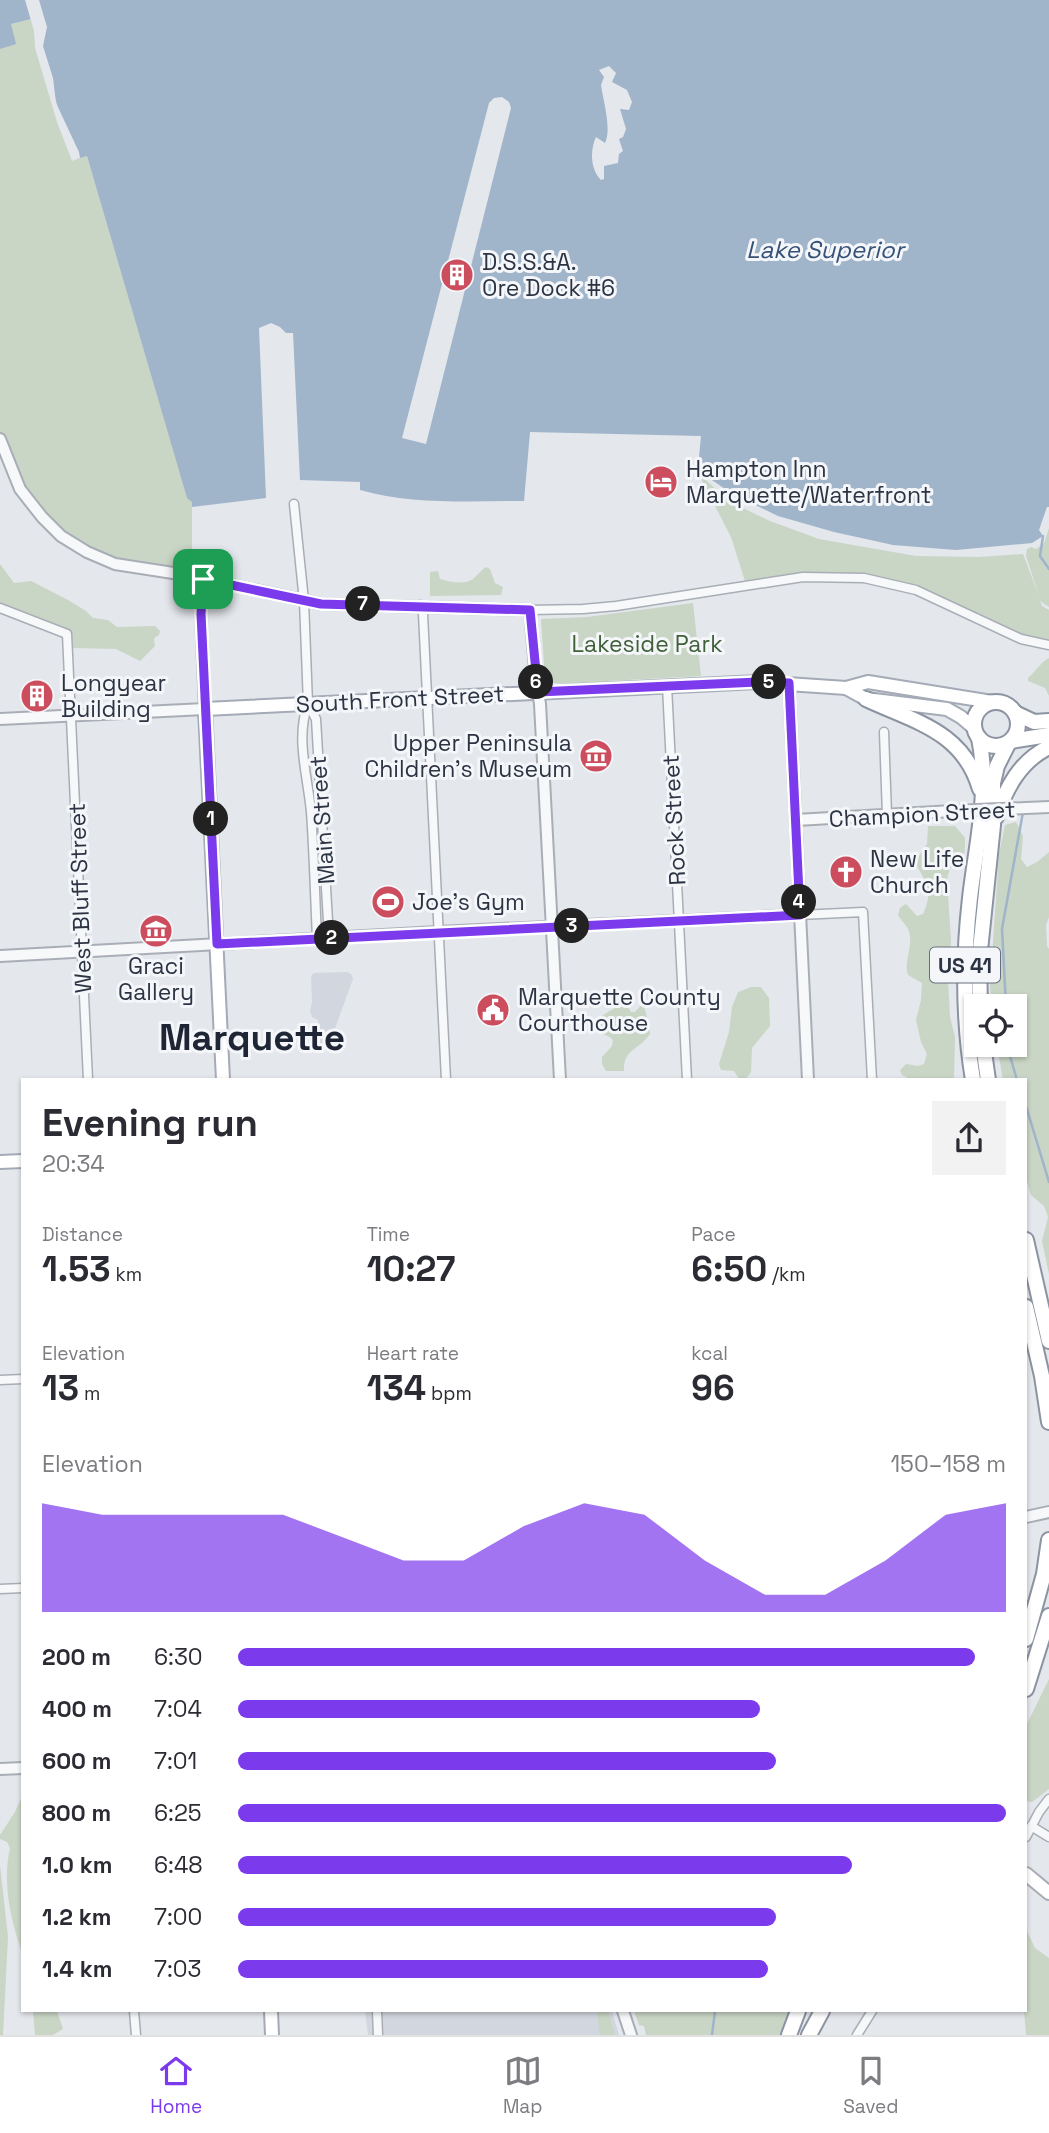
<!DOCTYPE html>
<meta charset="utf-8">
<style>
:root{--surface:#fff;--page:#f2f2f3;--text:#2b2b33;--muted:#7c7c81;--line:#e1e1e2;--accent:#7c3aed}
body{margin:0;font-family:"Space Grotesk",sans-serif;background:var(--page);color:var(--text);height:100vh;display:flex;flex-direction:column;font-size:26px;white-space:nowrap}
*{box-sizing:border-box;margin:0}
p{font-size:23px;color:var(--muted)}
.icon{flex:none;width:38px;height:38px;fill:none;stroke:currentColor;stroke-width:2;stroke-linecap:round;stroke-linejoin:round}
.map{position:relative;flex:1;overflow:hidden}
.drawer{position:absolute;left:21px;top:1078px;width:1006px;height:934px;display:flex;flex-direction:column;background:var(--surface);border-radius:0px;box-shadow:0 2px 5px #0004}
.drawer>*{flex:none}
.tools{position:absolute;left:964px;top:994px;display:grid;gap:14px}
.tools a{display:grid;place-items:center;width:63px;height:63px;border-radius:0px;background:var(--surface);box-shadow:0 2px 5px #0004;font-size:35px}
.pin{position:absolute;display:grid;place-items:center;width:60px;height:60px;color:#fff;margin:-30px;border-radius:14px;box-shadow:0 4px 10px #0006}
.km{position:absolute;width:35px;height:35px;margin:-18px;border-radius:50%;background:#222;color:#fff;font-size:19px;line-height:35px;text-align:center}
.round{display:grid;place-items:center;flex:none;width:74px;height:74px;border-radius:0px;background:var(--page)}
.overview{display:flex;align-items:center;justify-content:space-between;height:119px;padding:0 21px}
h1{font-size:38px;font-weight:700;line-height:52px}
.stats{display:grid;grid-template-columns:repeat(3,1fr);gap:10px;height:119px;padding:7px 21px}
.stats div{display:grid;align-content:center}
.stats b{font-size:35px;font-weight:700}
.stats small{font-size:19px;font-weight:400}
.stats p{font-size:19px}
.chart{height:196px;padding:14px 21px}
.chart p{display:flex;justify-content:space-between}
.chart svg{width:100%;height:126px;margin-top:7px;fill:var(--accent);opacity:.7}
ul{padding:0 21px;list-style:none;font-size:23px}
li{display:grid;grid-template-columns:112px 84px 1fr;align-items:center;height:52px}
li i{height:18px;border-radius:9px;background:var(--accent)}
.tabs{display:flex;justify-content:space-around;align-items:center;height:98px;border-top:2px solid var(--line);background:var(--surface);font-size:19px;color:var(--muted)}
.tabs a{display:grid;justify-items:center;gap:4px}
.tabs .active{color:var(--accent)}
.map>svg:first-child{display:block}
</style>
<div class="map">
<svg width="1049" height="2035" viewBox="0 0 1049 2035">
<rect width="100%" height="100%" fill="#e4e7ec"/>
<g fill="#d2d6de">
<polygon points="347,972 351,974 353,979 329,1045 324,1048 317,1048 312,1044 312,1035 318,1029 318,1020 312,1017 310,1011 312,1002 311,976 314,973"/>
<polygon points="365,2011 612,2011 619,2035 368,2035"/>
</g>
<g fill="#c9d5c5">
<polygon points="31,19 74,160 87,156 187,497 192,502 192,564 189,576 115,564 61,536 20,489 0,439 0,49 11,24"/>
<polygon points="698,473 730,502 770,521 819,539 916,556 979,557 1023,554 1039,596 1026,556 1027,549 1031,547 1036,549 1044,543 1049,528 1049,607 1040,601 1042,606 1049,610 1049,641 1033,640 879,578 843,573 820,572 745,581 731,537"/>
<polygon points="0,564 14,583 31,581 68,600 86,611 93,618 108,620 117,627 155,626 160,631 159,635 154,638 155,646 140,661 116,649 72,648 72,636 68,631 0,605"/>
<path d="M486,567L490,569L495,583L503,587L501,595L430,596V572L438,571L440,579C450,582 465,585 473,579C478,575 481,570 486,567Z"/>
<polygon points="693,603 701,676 608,681 607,683 548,683 545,679 541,619 587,617"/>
<path d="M1049,658V696L1045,688L1028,681V678C1035,672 1042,661 1049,658Z"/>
<polygon points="1016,822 1023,836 1021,859 1027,867 1037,862 1049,852 1049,917 1046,925 1047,946 1049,949 1049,1274 1042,1241 1048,1217 1044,1206 1031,1195 1026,1178 1026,1080 1003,1080 997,1045 1015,1045 1015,1006 992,1006 990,986 999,854 1005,825"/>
<path d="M928,826H955L965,838C965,852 966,863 950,868L947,879L951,941L948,980L950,1017L955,1037L954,1080H912L902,1075L900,1070L906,1064L918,1066L924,1064L927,1054L921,1042L916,1020L921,1000L922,983L908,975C903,961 915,944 908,929C906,924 900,920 898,915L900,908L906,904L917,916L923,914C934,890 926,883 915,862L927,844Z"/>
<polygon points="751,987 761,987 769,998 770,1026 752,1048 751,1072 745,1080 740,1080 734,1071 721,1070 719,1064 729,1032 732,1007 738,992"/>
<path d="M620,992L631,1012H635L643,1003L649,1024L650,1034C638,1051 623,1049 624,1071H606L602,1064V1057L612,1046L613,1040C608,1034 601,1035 597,1030L603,1015L615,1008L616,993Z"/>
<polygon points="1049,1679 1049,1789 1032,1802 1026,1801 1026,1726"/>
<path d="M23,1794V1955C11,1922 2,1883 10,1848L7,1842L0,1839V1835L15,1812Z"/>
<polygon points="0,1865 8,1937 3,2035 0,2035"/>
<polygon points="1026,1929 1035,1948 1049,1958 1049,2035 1026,2035 1024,2011"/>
<polygon points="33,2011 57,2011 63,2029 53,2035 35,2035"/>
<polygon points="597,2011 608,2011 615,2035 600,2035"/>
<polygon points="634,2011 791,2011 782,2035 646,2035 644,2026 639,2025"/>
</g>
<path fill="#a0b4ca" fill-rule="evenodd" d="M0,0H1049V507H1047L1039,530L1043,536L1032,543L956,550L893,545L834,532L778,516L731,493L709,478L701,469L699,457L701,436L530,432L524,501C469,501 413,505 360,490V482L300,480L293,333H286L280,327L271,323L259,328L266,498L192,507V502L187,498L87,156L74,160L31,19L11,24L16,44L0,49ZM609,66L616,73L612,82L627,90L632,102L629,110L620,109L626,129L623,137L619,139L623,151L619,154L618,163L604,166V179L601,180C590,169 590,150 596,137L605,143C612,129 603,100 601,85L604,77L599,70Z"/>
<g fill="#e4e7ec">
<polygon points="25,0 39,0 47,27 43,46 53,78 56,103 79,152 80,158 72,161 57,122 35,48 34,31"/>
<polygon points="502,97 509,102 511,108 426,444 402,438 489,103 494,98"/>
</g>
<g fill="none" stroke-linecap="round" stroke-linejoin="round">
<g stroke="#a0b4ca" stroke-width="2.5">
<polyline points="1043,536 1040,556 1049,569"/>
<polyline points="1006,1006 1002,929 1023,812"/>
<polyline points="1009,1045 1010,1056 1017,1080"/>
<polyline points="1026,1106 1049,1182"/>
<polyline points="712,2035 715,2011"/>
</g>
<defs>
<g id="minor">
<path d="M294,504L304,601L308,704C295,738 308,777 311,812C314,854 315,896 317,938"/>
<polyline points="420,605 423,614 446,1080"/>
<polyline points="0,608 67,634 88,1080"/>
<polyline points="530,610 583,609 616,606 803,577 864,578 916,590 1021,639 1049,645"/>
<polyline points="667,686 687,1080"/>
<polyline points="308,704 316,719 329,938"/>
<polyline points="884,732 887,815"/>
<polyline points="800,915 863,912 872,1080"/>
<polyline points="0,1380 23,1379"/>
<polyline points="0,1589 23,1588"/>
<polyline points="1031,1826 1049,1837"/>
<polyline points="1026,1837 1039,1812 1049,1799"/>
<polyline points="134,2011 136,2035"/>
<polyline points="377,2011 378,2035"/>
<polyline points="857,2035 872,2011"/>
</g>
<g id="tertiary">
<polyline points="0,439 20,489 42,517 61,536 87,552 115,564 186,575 321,604 530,610 536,680 540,704 560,1080"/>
<polyline points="789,683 808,1080"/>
<polyline points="0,719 205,709 201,614 203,579"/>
<polyline points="1026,808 1049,807"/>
<polyline points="796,820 953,811"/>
<polyline points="0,956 438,932 800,915"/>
<polyline points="1026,1517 1049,1512"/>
<polyline points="0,1769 23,1768"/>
<polyline points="623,2011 631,2035"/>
</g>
<polyline id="secondary" points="1026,1874 1049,1893"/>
<g id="primary">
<polyline points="846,688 866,699 947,709 961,717 975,729"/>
<polyline points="223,1080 205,709 758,682 846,688 868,682 992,702"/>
<polyline points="0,1162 23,1161"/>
<polyline points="271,2011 272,2035"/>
</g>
<g id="trunk">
<path d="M866,699C915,722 963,731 980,789"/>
<circle cx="996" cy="724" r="22"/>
<polyline points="1015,713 1034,722 1049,721"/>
<polyline points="1011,741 1049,735"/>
<path d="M996,817C1006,788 1020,761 1049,747"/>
<polyline points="980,1006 979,960 993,825 993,783 997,766 1009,742"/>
<polyline points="983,1045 988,1080"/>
<path d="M973,1080C963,1019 963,959 970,898C976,845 990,792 979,738"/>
<polyline points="1026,1240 1049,1341"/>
<polyline points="1026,1307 1042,1376 1049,1422"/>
<polyline points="1026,1639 1044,1574 1049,1540"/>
<polyline points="1026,1689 1049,1616"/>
<polyline points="789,2035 798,2011"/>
<polyline points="809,2035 822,2011"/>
</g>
</defs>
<use href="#minor" stroke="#a9aeb6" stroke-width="11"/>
<use href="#tertiary" stroke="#a9aeb6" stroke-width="14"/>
<use href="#secondary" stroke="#a9aeb6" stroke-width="16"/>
<use href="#primary" stroke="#a4abb7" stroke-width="16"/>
<use href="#trunk" stroke="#8c94a2" stroke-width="18"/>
<use href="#minor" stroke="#f7f8fa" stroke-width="8"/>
<use href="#tertiary" stroke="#f7f8fa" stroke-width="10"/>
<use href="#secondary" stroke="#fff" stroke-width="12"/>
<use href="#primary" stroke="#fff" stroke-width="12"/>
<use href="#trunk" stroke="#fff" stroke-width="14"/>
<defs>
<polyline id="tertiary-bridge" points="953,811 1026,808"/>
</defs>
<use href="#tertiary-bridge" stroke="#a9aeb6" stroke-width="14" stroke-linecap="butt"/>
<use href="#tertiary-bridge" stroke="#f7f8fa" stroke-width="10"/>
</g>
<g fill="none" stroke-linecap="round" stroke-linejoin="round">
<defs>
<polygon id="route" points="203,579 321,604 530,610 538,692 758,682 789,683 800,915 217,944 201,614"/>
</defs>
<use href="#route" stroke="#fff" stroke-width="14"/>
<use href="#route" stroke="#7c3aed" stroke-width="9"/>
</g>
<defs>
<symbol id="building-disc" viewBox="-11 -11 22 22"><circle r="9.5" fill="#cc4d5d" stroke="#f4f6f9"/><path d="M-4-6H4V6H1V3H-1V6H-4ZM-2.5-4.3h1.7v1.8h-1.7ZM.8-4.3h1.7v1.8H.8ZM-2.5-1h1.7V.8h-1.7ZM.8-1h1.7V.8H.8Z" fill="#fff"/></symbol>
<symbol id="hotel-disc" viewBox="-11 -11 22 22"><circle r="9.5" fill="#cc4d5d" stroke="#f4f6f9"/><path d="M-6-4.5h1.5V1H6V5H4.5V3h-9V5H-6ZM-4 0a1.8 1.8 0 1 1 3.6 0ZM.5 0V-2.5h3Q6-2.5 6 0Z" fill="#fff"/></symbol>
<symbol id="museum-disc" viewBox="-11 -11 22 22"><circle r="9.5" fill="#cc4d5d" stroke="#f4f6f9"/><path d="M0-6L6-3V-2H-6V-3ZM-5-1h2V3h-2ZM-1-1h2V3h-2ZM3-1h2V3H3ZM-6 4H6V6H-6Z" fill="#fff"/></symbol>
<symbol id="church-disc" viewBox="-11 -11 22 22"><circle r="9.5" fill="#cc4d5d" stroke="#f4f6f9"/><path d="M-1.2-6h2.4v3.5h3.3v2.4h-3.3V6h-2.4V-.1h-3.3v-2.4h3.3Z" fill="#fff"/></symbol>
<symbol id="stadium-disc" viewBox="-11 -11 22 22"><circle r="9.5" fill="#cc4d5d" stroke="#f4f6f9"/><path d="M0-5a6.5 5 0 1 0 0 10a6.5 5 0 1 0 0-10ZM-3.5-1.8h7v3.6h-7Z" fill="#fff"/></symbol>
<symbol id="civic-disc" viewBox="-11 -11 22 22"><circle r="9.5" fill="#cc4d5d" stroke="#f4f6f9"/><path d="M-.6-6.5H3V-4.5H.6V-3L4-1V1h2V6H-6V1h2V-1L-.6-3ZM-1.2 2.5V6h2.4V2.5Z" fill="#fff"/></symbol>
</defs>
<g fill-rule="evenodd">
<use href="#building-disc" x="438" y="256" width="38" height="38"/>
<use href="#hotel-disc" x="642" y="463" width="38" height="38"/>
<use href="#building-disc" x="18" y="677" width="38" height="38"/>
<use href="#museum-disc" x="577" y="737" width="38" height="38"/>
<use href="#church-disc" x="827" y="853" width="38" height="38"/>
<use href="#stadium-disc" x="369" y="883" width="38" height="38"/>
<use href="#museum-disc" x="137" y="912" width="38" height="38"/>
<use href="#civic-disc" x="474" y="991" width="38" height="38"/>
</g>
<g text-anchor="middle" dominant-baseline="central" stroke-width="6" stroke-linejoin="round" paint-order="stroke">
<rect fill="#f4f6f9" stroke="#686e7a" stroke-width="2" x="930" y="947.5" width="70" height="35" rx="5"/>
<g font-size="21" font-weight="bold" fill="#2c3444">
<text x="965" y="965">US 41</text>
</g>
<g font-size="23" fill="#2c3444" stroke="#f4f6f9" text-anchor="start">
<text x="482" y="262">D.S.S.&amp;A.<tspan x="482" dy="26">Ore Dock #6</tspan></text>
<text x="686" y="469">Hampton Inn<tspan x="686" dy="26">Marquette/Waterfront</tspan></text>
<text x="61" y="683">Longyear<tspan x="61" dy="26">Building</tspan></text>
<text x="572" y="743" text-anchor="end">Upper Peninsula<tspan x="572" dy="26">Children's Museum</tspan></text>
<text x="870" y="859">New Life<tspan x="870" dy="26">Church</tspan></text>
<text x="412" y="902">Joe's Gym</text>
<text x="156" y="966" text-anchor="middle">Graci<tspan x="156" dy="26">Gallery</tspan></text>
<text x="518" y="997">Marquette County<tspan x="518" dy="26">Courthouse</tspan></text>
</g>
<g font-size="23" fill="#3f6039" stroke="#f4f6f9">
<text x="647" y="644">Lakeside Park</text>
</g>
<g font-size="23" fill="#2c3444" stroke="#f4f6f9">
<text transform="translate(400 699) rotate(-3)">South Front Street</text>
<text transform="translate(922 814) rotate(-3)">Champion Street</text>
<text transform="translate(322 820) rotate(-94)">Main Street</text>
<text transform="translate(674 820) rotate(-93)">Rock Street</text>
<text transform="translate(80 898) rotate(-92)">West Bluff Street</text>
</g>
<g font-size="24" font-style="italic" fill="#365278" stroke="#f4f6f9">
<text x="825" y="249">Lake Superior</text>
</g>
<g font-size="37" font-weight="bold" fill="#1e2535" stroke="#f4f6f9">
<text x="252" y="1037">Marquette</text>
</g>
</g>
</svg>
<div class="tools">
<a><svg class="icon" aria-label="locate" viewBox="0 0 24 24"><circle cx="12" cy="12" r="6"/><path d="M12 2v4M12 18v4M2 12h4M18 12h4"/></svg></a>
</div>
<div class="pin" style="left:203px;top:579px;background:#1e9e55"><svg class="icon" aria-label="arrive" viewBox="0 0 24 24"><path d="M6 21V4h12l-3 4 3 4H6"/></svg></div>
<b class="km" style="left:211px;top:819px">1</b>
<b class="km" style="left:332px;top:938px">2</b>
<b class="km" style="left:572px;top:926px">3</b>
<b class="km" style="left:799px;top:902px">4</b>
<b class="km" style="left:769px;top:682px">5</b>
<b class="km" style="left:536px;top:682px">6</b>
<b class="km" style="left:363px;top:604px">7</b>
<section class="drawer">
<div class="overview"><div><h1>Evening run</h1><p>20:34</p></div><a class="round"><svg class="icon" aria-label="share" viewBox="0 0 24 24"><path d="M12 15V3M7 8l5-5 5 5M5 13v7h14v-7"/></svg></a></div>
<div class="stats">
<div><p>Distance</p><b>1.53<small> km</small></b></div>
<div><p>Time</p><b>10:27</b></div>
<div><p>Pace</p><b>6:50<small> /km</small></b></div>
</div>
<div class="stats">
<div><p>Elevation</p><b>13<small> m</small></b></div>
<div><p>Heart rate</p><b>134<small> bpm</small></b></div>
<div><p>kcal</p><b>96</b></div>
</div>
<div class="chart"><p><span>Elevation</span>150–158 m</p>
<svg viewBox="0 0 160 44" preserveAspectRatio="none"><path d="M0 44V6L10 10L20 10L30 10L40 10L50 18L60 26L70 26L80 14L90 6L100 10L110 26L120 38L130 38L140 26L150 10L160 6V44z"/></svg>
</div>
<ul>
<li><b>200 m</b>6:30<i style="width:96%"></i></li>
<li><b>400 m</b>7:04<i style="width:68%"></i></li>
<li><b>600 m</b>7:01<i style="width:70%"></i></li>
<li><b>800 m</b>6:25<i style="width:100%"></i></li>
<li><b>1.0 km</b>6:48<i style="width:80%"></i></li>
<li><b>1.2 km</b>7:00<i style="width:70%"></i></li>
<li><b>1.4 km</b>7:03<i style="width:69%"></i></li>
</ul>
</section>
</div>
<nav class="tabs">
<a class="active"><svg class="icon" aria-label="home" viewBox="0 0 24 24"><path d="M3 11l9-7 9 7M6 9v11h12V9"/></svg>Home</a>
<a><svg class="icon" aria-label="map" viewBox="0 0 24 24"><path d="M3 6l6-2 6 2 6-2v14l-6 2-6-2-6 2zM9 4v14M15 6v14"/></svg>Map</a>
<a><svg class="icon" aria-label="saved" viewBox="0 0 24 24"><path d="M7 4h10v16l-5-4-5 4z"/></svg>Saved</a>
</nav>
